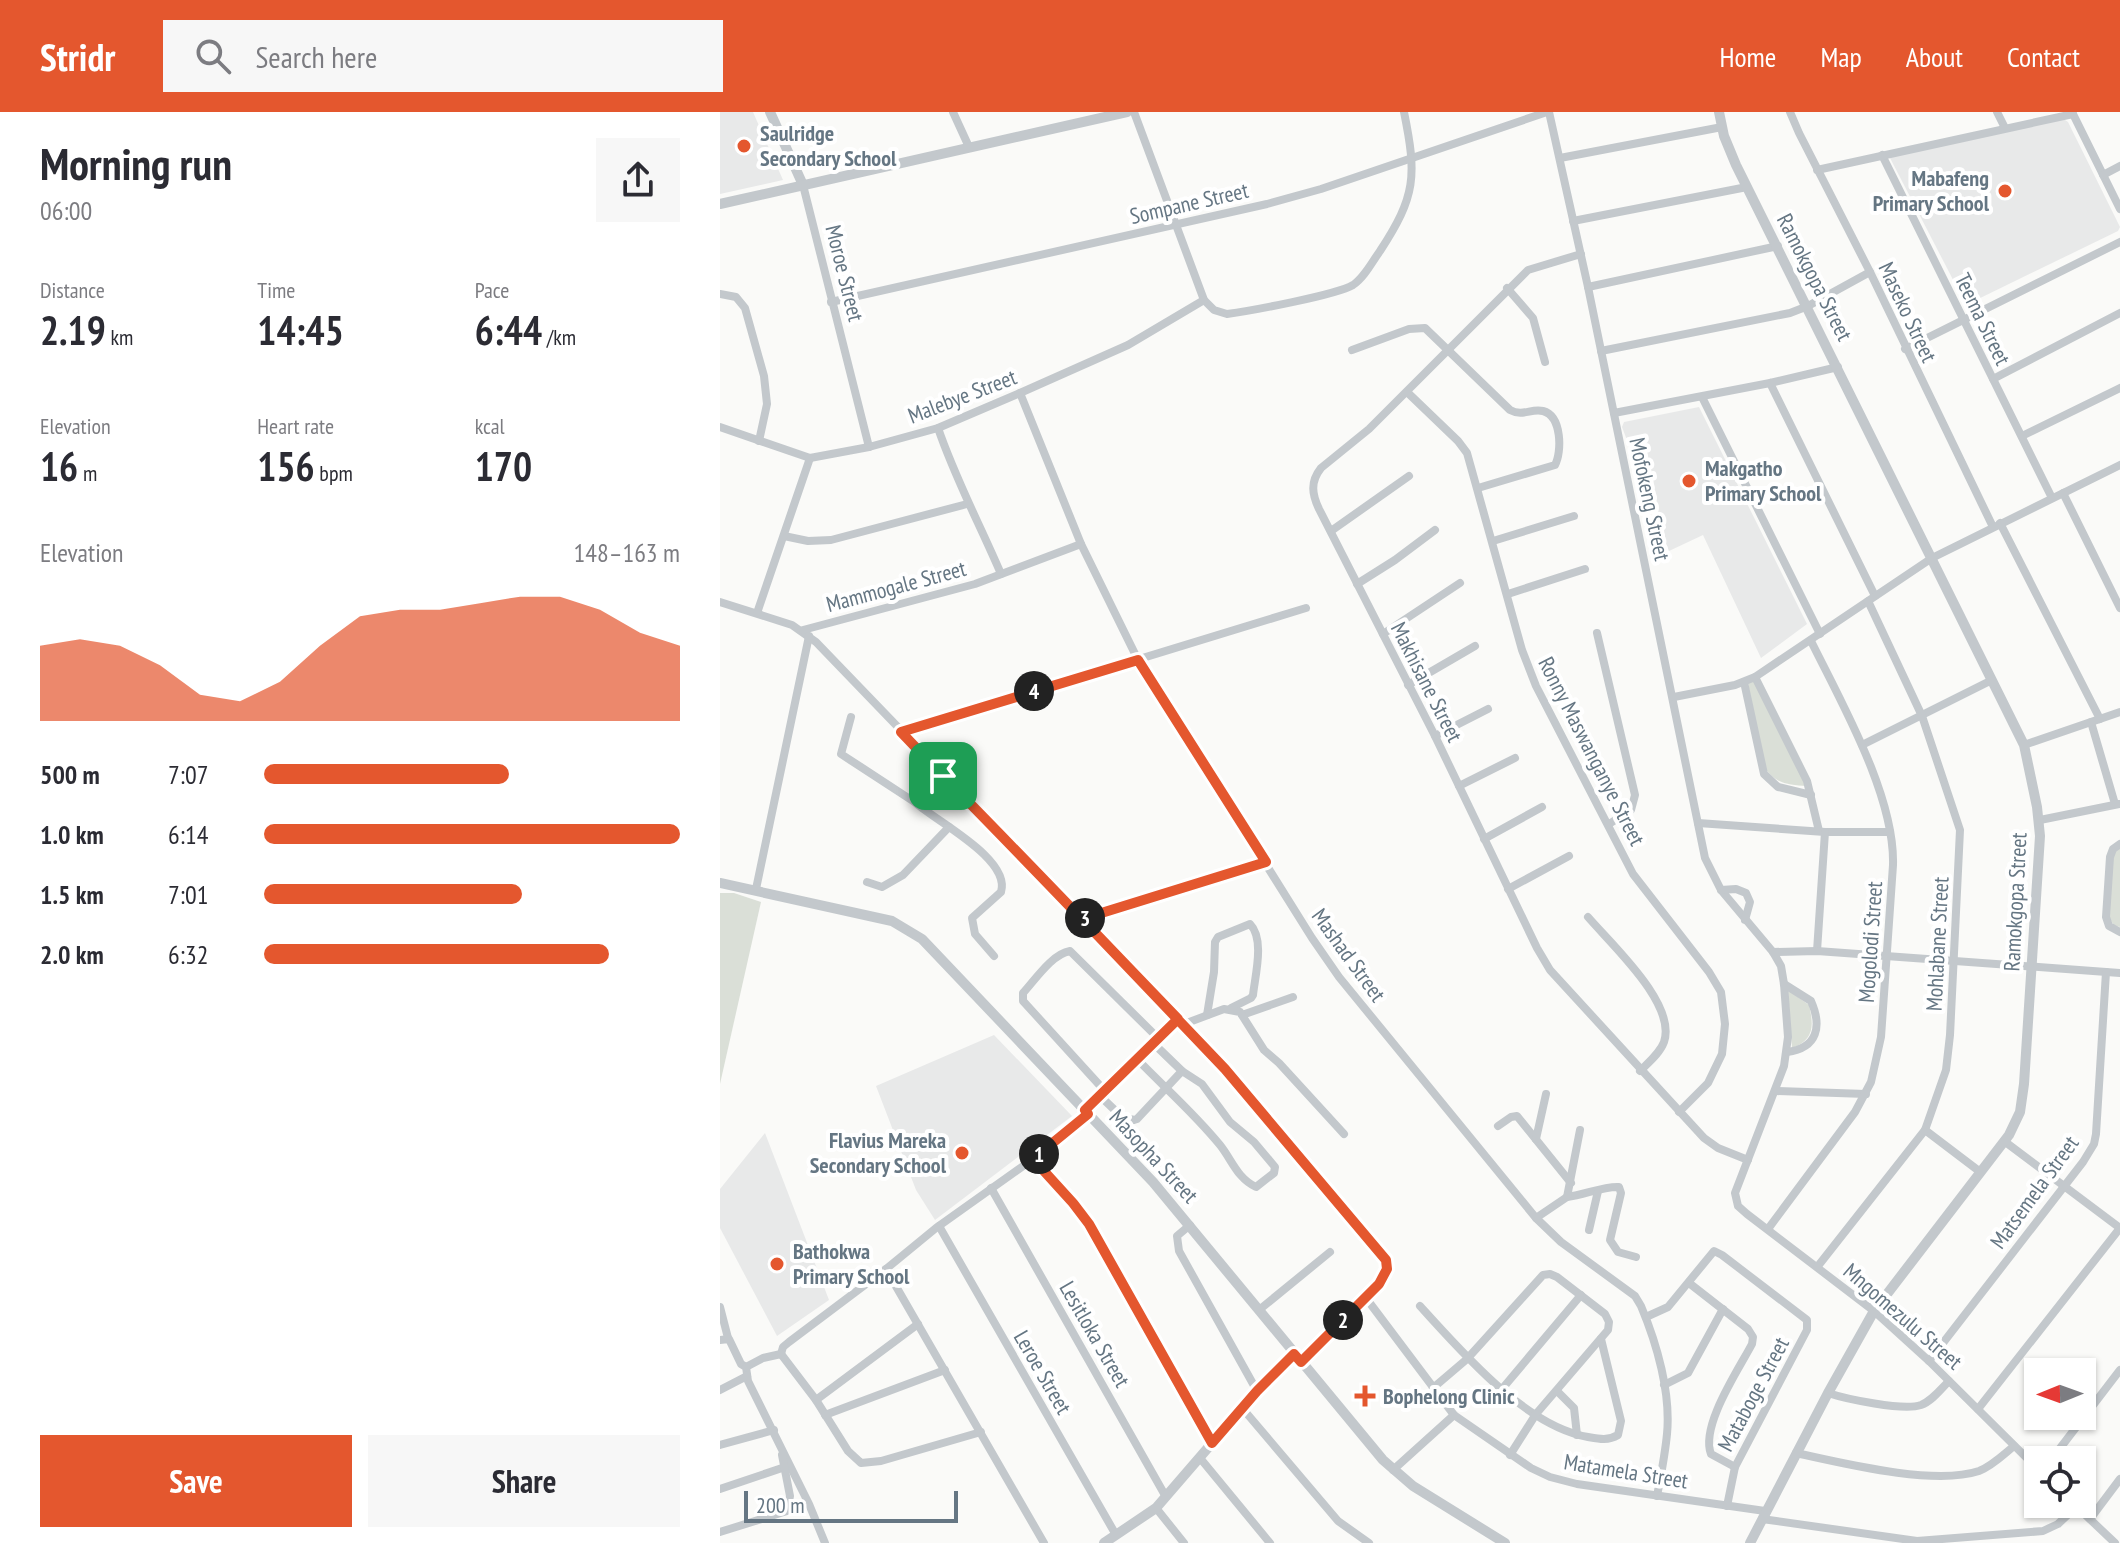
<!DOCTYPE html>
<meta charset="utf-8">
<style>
:root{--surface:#fff;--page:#f7f7f7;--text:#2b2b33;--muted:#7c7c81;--accent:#e4572e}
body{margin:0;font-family:"PT Sans Narrow",sans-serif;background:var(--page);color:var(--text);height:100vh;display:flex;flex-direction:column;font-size:30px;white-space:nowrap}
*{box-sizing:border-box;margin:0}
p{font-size:26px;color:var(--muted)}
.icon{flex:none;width:44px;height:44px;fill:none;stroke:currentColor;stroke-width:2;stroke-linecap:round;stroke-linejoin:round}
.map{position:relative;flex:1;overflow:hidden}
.sheet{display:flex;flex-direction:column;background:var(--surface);width:720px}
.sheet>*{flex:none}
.needle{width:52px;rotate:269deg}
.controls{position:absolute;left:1304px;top:1246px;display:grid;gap:16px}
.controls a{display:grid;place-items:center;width:72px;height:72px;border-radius:0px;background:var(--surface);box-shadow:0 2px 6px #0004;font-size:40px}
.scale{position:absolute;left:24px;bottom:20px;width:214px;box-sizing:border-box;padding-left:8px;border:4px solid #657683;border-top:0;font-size:22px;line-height:28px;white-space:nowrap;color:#657683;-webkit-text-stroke:6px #fff;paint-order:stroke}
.pin{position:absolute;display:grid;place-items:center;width:68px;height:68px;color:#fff;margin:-34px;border-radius:16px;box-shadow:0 4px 12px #0006}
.km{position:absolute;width:40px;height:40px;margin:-20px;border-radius:50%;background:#222;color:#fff;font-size:22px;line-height:40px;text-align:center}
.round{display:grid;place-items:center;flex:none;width:84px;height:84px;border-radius:0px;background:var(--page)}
.summary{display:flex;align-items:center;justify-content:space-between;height:136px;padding:0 40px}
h1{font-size:44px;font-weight:600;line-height:60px}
.metrics{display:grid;grid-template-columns:repeat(3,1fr);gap:12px;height:136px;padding:8px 40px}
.metrics div{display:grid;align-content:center}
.metrics b{font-size:40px;font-weight:600}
.metrics small{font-size:22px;font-weight:400}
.metrics p{font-size:22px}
.chart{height:224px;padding:16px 40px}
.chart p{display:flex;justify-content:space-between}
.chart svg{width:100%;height:144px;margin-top:8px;fill:var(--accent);opacity:.7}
.button{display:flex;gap:16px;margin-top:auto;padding:16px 40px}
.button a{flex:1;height:92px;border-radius:0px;background:var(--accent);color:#fff;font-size:32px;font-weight:600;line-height:92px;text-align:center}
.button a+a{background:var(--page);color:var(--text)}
ul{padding:0 40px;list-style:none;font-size:26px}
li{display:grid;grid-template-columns:128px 96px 1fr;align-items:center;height:60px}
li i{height:20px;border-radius:10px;background:var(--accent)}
header{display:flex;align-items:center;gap:48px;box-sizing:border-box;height:112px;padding:0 40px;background:var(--accent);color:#fff}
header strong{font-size:38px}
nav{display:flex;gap:44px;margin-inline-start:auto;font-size:28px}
.search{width:560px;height:72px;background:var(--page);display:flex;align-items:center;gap:20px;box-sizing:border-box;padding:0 28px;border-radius:0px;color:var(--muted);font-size:30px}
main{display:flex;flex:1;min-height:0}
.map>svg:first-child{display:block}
</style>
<header>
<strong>Stridr</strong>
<div class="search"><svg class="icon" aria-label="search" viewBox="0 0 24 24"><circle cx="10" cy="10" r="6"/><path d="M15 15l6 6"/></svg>Search here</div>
<nav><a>Home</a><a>Map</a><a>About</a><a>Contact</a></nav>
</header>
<main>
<section class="sheet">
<div class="summary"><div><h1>Morning run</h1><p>06:00</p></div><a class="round"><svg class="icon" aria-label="share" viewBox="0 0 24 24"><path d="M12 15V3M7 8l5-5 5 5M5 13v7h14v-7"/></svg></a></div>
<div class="metrics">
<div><p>Distance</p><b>2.19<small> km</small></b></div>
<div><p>Time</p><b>14:45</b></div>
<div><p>Pace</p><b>6:44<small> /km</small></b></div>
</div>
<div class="metrics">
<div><p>Elevation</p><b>16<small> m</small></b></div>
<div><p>Heart rate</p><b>156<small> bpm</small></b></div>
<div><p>kcal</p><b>170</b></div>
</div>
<div class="chart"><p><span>Elevation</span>148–163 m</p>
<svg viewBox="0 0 160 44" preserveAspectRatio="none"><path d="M0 44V21L10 19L20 21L30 27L40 36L50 38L60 32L70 21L80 12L90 10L100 10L110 8L120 6L130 6L140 10L150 17L160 21V44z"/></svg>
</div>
<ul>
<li><b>500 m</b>7:07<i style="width:59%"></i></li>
<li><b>1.0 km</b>6:14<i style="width:100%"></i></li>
<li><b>1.5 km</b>7:01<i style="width:62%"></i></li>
<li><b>2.0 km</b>6:32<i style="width:83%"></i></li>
</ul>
<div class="button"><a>Save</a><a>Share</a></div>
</section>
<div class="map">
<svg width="1400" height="1431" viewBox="0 0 1400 1431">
<rect width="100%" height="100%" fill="#fafaf8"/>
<g fill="#e8e9e9">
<polygon points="0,0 33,0 63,68 0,82"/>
<polygon points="1342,6 1348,10 1400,115 1398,119 1250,191 1243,187 1169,44"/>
<polygon points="979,295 1087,512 1041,546 983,423 949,439 902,315 904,310"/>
<polygon points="274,923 352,1004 215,1108 196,1078 156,974"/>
<polygon points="45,1021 109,1188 57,1224 0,1116 0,1077"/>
</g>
<g fill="#dadfd7">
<path d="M1031,568L1036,571L1087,674C1068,673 1056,672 1044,655L1028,571Z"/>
<polygon points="1400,733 1400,815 1394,813 1387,804 1392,740"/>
<polygon points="0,781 14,781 41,790 0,972"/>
<path d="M1068,878L1089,893C1094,914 1094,928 1072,936Z"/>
</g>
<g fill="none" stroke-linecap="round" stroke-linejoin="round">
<g stroke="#c3c8cc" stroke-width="8">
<polyline points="233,0 249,35"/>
<path d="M414,0L484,188L494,198L507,202C530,199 616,183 633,173C644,166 652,150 660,139C696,84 697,64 684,0"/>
<polyline points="829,0 868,175 985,746 1001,778 1053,840 1061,854 1064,872 1068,925 1064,954 1015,1081 1018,1094 1027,1102 1154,1199 1209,1249 1318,1357"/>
<polyline points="1070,0 1079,21 1150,160 1273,415"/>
<polyline points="1277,0 1285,16"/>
<polyline points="1352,0 1400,97"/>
<polyline points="1162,43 1332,386"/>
<polyline points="840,46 1002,15"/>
<polyline points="1097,58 1353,2"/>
<polyline points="1383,63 1400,54"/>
<polyline points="83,73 149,335"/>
<polyline points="853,109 1027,75"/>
<path d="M861,142L808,158L649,317L601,356C590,370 592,382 599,397L715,624L817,836L830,858L984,1026L998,1036L1028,1048"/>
<polyline points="868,175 1058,134"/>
<polyline points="787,176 813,206 825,250"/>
<polyline points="0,182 16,185 25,196 44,264 47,292 39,329"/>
<polyline points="111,190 547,92 601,77 827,0"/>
<polyline points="1185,237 1400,130"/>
<path d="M632,238L689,217L705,216L790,298C803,305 811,296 823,299C842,304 842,340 835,353L758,376"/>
<polyline points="881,239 1070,201 1088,194 1150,160"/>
<polyline points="1273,267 1400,201"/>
<polyline points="1050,271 1155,484"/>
<polyline points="687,280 738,329 747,341 802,538 816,574 913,762 989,860 1001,880 1005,912 1002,942 988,971 959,1000"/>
<path d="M300,281L361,432L418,548L592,826L619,865L816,1106L841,1130L915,1184L921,1194C937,1232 951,1281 947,1322C945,1343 941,1363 937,1384"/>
<polyline points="982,285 1100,522"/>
<polyline points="894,301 1050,271 1118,255"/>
<polyline points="0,315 90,346 149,335 218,316 300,281 408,233 484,188"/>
<path d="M218,316C235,366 260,413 281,462"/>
<polyline points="1302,324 1400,276"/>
<polyline points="1343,381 1400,496"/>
<polyline points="1280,411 1380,607"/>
<polyline points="611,419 689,364"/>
<polyline points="64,424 88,429 111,428 247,392"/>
<polyline points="773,429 854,404"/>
<polyline points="637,472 675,448 715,418"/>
<polyline points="788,482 865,457"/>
<polyline points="0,490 72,513 96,530 464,912 663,1143 667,1157 661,1169 581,1250"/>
<polyline points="37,501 90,346"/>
<polyline points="83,518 255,472 361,432"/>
<polyline points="877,521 915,683 911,698 889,712"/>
<polyline points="663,522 740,471"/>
<polyline points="1035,565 1087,669 1099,719"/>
<polyline points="1024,570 1044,662 1058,675 1091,683"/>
<polyline points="688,573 755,534"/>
<polyline points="954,585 1015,573 1035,565 1212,446 1400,353"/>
<polyline points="131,605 121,642 196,691"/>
<polyline points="1371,610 1395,692"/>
<polyline points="181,620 586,496"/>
<polyline points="715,624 768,597"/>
<polyline points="1142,633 1272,568"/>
<polyline points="1304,633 1400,600"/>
<path d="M223,664L201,683L196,691C217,710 291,747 281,780L252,806L255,822L274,844"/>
<polyline points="739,674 795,646"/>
<polyline points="1320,708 1399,692"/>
<polyline points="978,711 1105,720 1170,720"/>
<polyline points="764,727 822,695"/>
<polyline points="1400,732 1393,737 1390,745 1386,805 1389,814 1400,820"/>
<polyline points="147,770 162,775 183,763 229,715"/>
<polyline points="36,777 89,524"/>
<polyline points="788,777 849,744"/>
<polyline points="1001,778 1016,777 1026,781 1030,790 1025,808"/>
<path d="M868,805C892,833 957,892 944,930C940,941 929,950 920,959"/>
<polyline points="362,807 546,750"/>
<polyline points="1097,839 1105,720"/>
<polyline points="1053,840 1097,839 1400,861"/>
<path d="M1064,872L1091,889C1102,914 1098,936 1067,940"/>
<path d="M487,903L494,860L495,830L498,825L530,812C545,827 535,864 533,883L531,886L511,896"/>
<polyline points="522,903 573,885"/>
<polyline points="464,912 504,897 520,900 544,938 559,951 624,1022"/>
<polyline points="433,931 462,959"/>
<path d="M384,978L303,889V881C315,868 332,842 350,839L438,926"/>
<polyline points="1056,979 1146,982"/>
<path d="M379,983L402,1005L414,1008L417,1007L462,959L482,972L510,1010L534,1030L555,1055L554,1061L536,1075C517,1066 512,1048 500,1033C475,1002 444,975 417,947"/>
<polyline points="365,998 458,907"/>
<polyline points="778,1014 791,1005 797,1004 851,1071"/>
<polyline points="1205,1018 1259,1059"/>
<polyline points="816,1027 826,982"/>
<polyline points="1284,1029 1400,1116"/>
<polyline points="313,1047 353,1091 369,1112 492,1331"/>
<polyline points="271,1076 446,1385"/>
<path d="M847,1085C865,1083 883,1074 899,1075L901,1081L890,1128L898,1140L916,1145"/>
<polyline points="816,1106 847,1085 860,1018"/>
<polyline points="470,1113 457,1124 459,1139 537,1279"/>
<polyline points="219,1114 396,1423"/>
<path d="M1048,1117L1135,1000L1151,970L1161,925L1173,753C1175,684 1121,590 1091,529"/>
<polyline points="869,1118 878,1079"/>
<polyline points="1098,1154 1205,1018 1226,958 1230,923 1240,718 1202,604 1148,489"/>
<polyline points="166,1157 324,1431"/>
<path d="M969,1171L1028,1217L1033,1225L1032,1232C1019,1257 980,1314 991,1342L1015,1355"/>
<polyline points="646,1186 734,1303 811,1356 830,1365 857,1372 1045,1399"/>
<path d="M700,1194C742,1240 805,1314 868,1325C879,1327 888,1329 898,1323L901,1309L881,1227"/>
<polyline points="0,1195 8,1226"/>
<polyline points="539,1198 610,1140"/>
<polyline points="926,1205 948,1195 994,1139 1002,1143 1087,1208 1087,1218 1015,1355 1007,1394"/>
<polyline points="0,1228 9,1227 21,1252 26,1255 28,1269 89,1392 105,1431"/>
<polyline points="61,1242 63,1235 69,1230 166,1157 216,1116 313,1047 368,1002"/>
<polyline points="61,1242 96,1288 128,1339 141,1351 161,1349 261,1320"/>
<polyline points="1209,1249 1363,1050 1374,1032 1376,1022 1386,860"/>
<polyline points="26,1255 43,1246 61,1242"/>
<polyline points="944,1273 968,1261 1003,1197"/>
<polyline points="713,1276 747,1247 823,1163 830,1162 837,1165 885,1202 889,1210 888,1218 816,1302 790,1343"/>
<polyline points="782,1277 861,1183"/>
<polyline points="0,1278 27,1264"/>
<polyline points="837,1279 854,1296 857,1323"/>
<path d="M1108,1281C1126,1287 1183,1299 1201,1293C1212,1289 1221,1277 1229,1269"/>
<polyline points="96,1288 198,1212"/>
<polyline points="523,1297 618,1409 649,1431"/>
<polyline points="1258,1297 1400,1116"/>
<polyline points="105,1303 225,1258"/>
<polyline points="0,1333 54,1318"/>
<path d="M1076,1341C1122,1351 1214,1374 1259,1359C1272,1354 1283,1343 1294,1334"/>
<polyline points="480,1346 550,1431"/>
<polyline points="1331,1348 1400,1258"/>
<polyline points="673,1358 734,1303"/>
<polyline points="0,1377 65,1355"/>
<polyline points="1355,1393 1395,1431"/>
<polyline points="436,1396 464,1431"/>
<polyline points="1042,1407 1197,1429 1323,1419 1338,1412 1356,1395"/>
<polyline points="1370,1407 1400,1367"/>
<polyline points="0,1420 67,1399 70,1384 62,1343"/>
</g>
<g stroke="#c3c8cc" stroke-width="10">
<polyline points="50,0 83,73"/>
<polyline points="999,0 1004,24 1016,53 1304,633 1317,695 1320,724 1304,972 1300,1000 1289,1023 1154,1199 1108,1281 1030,1431"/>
<polyline points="0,92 407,0"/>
<polyline points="0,771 172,809 202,827 433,1070 663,1348 693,1374 785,1431"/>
<polyline points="384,1431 436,1396 537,1279 574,1242"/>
</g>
</g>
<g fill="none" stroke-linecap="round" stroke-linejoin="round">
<defs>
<path id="route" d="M223,664C302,744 380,826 458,907L365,998L368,1002L313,1047L353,1091L369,1112L492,1331L537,1279L574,1242L581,1250L659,1172L667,1157L666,1148L505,957L362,807L546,750L418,548L181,620L223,664"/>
</defs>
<use href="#route" stroke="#fff" stroke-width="16"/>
<use href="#route" stroke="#e4572e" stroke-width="10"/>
</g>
<g fill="#e4572e" stroke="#fff" stroke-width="3">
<circle cx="24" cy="34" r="8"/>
<circle cx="1285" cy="79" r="8"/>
<circle cx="969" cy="369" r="8"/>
<circle cx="242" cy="1041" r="8"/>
<circle cx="57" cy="1152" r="8"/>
<path d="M641 1272h8v8h8v8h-8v8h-8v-8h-8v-8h8z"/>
</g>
<g text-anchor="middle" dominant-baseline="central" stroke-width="8" stroke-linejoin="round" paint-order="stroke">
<g font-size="22" font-weight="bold" fill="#657683" stroke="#fff" text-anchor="start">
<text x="40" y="21">Saulridge<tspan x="40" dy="25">Secondary School</tspan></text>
<text x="1269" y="66" text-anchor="end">Mabafeng<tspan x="1269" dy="25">Primary School</tspan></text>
<text x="985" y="356">Makgatho<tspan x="985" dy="25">Primary School</tspan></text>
<text x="226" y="1028" text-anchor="end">Flavius Mareka<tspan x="226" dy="25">Secondary School</tspan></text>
<text x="73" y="1139">Bathokwa<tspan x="73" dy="25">Primary School</tspan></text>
<text x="663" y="1284">Bophelong Clinic</text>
</g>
<g font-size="22" fill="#657683" stroke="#fff">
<text transform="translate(469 91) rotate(-13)">Sompane Street</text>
<text transform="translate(125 161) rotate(76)">Moroe Street</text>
<text transform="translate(1095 165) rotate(63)">Ramokgopa Street</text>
<text transform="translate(1188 200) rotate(65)">Maseko Street</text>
<text transform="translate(1263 207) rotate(64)">Teema Street</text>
<text transform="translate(242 284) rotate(-21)">Malebye Street</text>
<text transform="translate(930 387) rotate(78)">Mofokeng Street</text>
<text transform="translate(176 474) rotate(-15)">Mammogale Street</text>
<text transform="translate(707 570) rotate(63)">Makhisane Street</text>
<text transform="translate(872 639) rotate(63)">Ronny Maswanganye Street</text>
<text transform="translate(1295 790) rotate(-87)">Ramokgopa Street</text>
<text transform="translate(1150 830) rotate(-86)">Mogolodi Street</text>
<text transform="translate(1217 832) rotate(-87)">Mohlabane Street</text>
<text transform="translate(629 843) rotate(54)">Mashad Street</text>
<text transform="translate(434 1044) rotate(47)">Masopha Street</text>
<text transform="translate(1314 1080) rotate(-54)">Matsemela Street</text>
<text transform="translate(1183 1204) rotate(41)">Mngomezulu Street</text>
<text transform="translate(375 1222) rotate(60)">Lesitloka Street</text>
<text transform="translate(323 1260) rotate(60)">Leroe Street</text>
<text transform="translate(1033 1282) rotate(-62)">Mataboge Street</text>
<text transform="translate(906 1359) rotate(9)">Matamela Street</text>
</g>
</g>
</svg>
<div class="controls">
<a><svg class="needle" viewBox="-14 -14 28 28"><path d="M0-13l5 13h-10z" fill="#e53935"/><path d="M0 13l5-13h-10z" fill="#7c7c81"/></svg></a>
<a><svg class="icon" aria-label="locate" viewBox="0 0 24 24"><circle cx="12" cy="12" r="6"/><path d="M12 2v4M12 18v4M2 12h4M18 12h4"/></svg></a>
</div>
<div class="scale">200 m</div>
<div class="pin" style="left:223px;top:664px;background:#1e9e55"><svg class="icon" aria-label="arrive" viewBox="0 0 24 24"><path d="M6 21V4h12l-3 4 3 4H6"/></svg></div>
<b class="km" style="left:319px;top:1042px">1</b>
<b class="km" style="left:623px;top:1208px">2</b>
<b class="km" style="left:365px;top:806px">3</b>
<b class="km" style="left:314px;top:579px">4</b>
</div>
</main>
